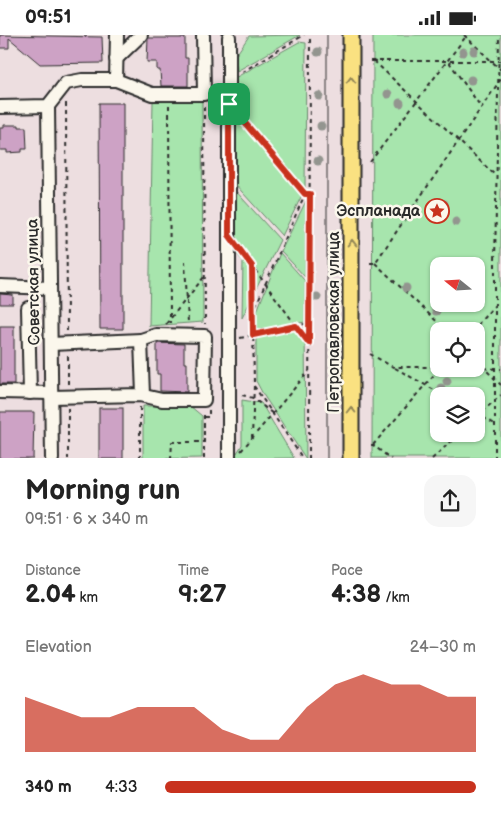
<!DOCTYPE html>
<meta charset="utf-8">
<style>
:root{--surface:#fff;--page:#f6f6f6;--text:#222;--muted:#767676;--accent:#c8321e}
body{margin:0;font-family:"Balsamiq Sans",sans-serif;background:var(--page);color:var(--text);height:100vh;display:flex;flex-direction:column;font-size:19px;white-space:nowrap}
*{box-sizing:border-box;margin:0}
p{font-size:16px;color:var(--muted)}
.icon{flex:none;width:28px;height:28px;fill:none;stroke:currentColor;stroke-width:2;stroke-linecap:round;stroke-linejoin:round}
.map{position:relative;height:423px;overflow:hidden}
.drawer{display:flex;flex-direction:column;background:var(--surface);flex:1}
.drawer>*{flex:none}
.needle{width:32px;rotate:288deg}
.tools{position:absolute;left:430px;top:222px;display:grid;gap:10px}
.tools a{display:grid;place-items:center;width:55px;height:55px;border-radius:10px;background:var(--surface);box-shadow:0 1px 4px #0004;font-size:25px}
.pin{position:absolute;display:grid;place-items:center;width:42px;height:42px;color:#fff;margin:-21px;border-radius:10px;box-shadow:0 2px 8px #0006}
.round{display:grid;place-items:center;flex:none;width:52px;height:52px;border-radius:15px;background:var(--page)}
.overview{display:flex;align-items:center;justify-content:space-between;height:85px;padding:0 25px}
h1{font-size:28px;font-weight:700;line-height:38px}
.figures{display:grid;grid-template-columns:repeat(3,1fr);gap:8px;height:85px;padding:5px 25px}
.figures div{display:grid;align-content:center}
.figures b{font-size:25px;font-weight:700}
.figures small{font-size:14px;font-weight:400}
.figures p{font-size:14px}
.chart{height:140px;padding:10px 25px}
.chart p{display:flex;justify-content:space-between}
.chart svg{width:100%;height:90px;margin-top:5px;fill:var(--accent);opacity:.7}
ul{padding:0 25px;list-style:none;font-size:16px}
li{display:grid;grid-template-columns:80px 60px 1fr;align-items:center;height:38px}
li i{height:12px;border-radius:6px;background:var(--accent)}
.status{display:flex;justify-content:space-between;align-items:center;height:35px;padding:0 25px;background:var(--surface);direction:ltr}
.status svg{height:14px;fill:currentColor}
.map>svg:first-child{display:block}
</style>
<div class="status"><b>09:51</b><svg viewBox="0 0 49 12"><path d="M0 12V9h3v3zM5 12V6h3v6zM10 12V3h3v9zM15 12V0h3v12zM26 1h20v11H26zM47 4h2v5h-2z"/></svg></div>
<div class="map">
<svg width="501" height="424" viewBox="0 0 501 424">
<rect width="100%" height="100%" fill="#eddee0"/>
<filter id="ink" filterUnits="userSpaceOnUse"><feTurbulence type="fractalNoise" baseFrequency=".02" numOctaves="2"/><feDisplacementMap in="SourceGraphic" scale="10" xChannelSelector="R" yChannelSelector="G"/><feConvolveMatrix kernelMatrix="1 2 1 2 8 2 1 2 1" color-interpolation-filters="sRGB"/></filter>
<g filter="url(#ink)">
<g fill="#a7e5ad" stroke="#69886c" fill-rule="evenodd">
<polygon points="300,0 237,36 236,20 249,1"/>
<path d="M373,0H501V423H372ZM439,231H476V269H439ZM476,296V334H439V296ZM439,361H476V399H439Z"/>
<polygon points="299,7 306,8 305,155 233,69 233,44"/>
<polygon points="153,66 202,66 203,287 149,291"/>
<polygon points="233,78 302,160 282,201 233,147"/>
<polygon points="233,153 280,205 242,283 243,226 233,214"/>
<polygon points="306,166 305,242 281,216"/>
<polygon points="280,218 305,246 305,287 256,296 255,281"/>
<polygon points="305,293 306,424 264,361 256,346 256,302"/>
<polygon points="242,365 261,368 294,423 233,424 242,410"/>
<polygon points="143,371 190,371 202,381 202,423 143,424"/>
</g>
<g fill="#cda2c5" stroke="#2b2b2b">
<polygon points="0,0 102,2 103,28 40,29 9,3 9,13 0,13"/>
<polygon points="148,3 185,3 185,23 188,23 188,51 161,51 160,35 157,35 157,27 147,27"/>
<polygon points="99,68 123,68 123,294 100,294"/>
<polygon points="4,90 19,90 19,92 26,92 27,114 22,114 22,117 7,118 7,115 0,115 0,93 4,93"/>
<polygon points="0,259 13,260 13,269 0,269"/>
<rect x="0" y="291" width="14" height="58"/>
<polygon points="157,308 184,309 184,328 187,328 187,357 160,356 160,339 157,339"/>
<rect x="99" y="373" width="24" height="51"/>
<polygon points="0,377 34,377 33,424 0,424"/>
</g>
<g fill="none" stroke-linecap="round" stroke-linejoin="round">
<defs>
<g id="minor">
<polyline points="229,2 229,424"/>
<polyline points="116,24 141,0"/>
<polyline points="116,45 152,59 204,59 203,0"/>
<polyline points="48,71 52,424"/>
<polyline points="0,72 48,71 66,48 82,45 116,45 117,0"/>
<polyline points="0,251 50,253"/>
<polyline points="28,273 30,358"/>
<polyline points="51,309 141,305"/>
<polyline points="0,357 51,358"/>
<polyline points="51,362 140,360 162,365 204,365 205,301 156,300 141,305 143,360"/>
</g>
<polyline id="major" points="351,0 351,424"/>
</defs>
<use href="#minor" stroke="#2b2b2b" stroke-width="16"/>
<use href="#major" stroke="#2b2b2b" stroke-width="19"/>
<g stroke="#2b2b2b" stroke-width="2" stroke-dasharray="4 4" stroke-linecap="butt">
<polyline points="464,0 501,35"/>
<polyline points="370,26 501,26"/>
<polyline points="374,26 496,141"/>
<polyline points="449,27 481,72"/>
<polyline points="242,37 304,0"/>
<polyline points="66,68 67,296"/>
<polyline points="169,70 170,288"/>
<polyline points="204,72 205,289"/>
<polyline points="242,84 305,159 253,277"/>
<polyline points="370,127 467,0"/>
<polyline points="241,216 309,308"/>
<polyline points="185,226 188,288"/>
<polyline points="370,228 375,228 501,44"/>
<polyline points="375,228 447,296"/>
<polyline points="252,231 254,350 252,402"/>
<polyline points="166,289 204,242"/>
<polyline points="472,296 495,270"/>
<polyline points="240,303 309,288"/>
<polyline points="370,319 393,332 439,332"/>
<polyline points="68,321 68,351"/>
<polyline points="476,325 501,350"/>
<polyline points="395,333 445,361"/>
<polyline points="476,333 501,334"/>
<polyline points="254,351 303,424"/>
<polyline points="242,360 253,363 273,379"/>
<polyline points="68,373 68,424"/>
<polyline points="476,379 495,389"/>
<polyline points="204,382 209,382 209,375"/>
<polyline points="476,382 501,360"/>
<polyline points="371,410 373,410 391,424"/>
<polyline points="373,410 439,334"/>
<polyline points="241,416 309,336"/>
<polyline points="140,424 140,372"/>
<polyline points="171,424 172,407 204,407"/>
<polyline points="204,424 204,377"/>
<polyline points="309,424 310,0"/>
<polyline points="432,424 459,399"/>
<polyline points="495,424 495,229 499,0"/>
</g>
<use href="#minor" stroke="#fbf7ec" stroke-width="12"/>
<use href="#major" stroke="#fae181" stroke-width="15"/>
<polyline stroke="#2b2b2b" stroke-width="1" points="327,0 327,424"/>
</g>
<g fill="#93958f">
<circle cx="474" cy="16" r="4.5"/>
<circle cx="318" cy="17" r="4.5"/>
<circle cx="463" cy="17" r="4.5"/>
<circle cx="471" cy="45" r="4.5"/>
<circle cx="388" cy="59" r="4.5"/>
<circle cx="319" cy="61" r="4.5"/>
<circle cx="400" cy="68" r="4.5"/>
<circle cx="321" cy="91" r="4.5"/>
<circle cx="318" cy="126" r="4.5"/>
<circle cx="444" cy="169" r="4.5"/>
<circle cx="456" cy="187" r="4.5"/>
<circle cx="406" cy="253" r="4.5"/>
<circle cx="317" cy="262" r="4.5"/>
<circle cx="436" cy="276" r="4.5"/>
<circle cx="447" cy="346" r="4.5"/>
<circle cx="441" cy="353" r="4.5"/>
</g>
<defs><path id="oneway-chevron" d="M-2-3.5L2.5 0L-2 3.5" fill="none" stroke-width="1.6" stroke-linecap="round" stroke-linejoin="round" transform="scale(1.25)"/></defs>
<g stroke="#928656">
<use href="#oneway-chevron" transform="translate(351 45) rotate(-90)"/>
<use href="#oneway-chevron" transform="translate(352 208) rotate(-90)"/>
<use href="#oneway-chevron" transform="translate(351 375) rotate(-90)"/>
</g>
</g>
<g fill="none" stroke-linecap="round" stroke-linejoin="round" filter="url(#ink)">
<defs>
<polygon id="route" points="229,69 305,159 310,159 309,308 296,291 253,300 252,231 229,200"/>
</defs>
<use href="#route" stroke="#fff" stroke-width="10"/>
<use href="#route" stroke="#c8321e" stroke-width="6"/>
</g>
<defs>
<symbol id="sight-ring" viewBox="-11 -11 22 22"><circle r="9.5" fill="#fbf7ec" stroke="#c8321e" stroke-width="1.5"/><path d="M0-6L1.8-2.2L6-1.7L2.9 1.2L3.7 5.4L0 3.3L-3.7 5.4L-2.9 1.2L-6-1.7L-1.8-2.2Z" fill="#c8321e"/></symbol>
</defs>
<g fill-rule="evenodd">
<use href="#sight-ring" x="423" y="162" width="28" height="28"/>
</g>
<g text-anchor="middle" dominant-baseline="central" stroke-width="5" stroke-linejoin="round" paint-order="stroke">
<g font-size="16" font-weight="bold" fill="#2b2b2b" stroke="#fbf7ec" text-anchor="end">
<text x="420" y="176">Эспланада</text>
</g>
<g font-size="16" fill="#2b2b2b" stroke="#fbf7ec">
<text transform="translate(34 247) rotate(-91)">Советская улица</text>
<text transform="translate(334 287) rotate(-90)">Петропавловская улица</text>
</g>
</g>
</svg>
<div class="tools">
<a><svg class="needle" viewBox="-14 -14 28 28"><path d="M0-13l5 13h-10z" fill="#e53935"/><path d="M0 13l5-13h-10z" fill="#767676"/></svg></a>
<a><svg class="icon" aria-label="locate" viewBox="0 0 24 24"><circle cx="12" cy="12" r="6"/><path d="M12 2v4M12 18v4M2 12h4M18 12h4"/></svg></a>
<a><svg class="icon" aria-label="layers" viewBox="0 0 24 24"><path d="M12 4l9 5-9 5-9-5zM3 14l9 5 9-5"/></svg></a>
</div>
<div class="pin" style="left:229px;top:69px;background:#1e9e55"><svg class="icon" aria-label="arrive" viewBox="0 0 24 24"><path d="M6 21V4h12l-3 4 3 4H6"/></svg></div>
</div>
<section class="drawer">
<div class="overview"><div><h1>Morning run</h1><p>09:51 · 6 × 340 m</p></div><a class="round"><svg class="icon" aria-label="share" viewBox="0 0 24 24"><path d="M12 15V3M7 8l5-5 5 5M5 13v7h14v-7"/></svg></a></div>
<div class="figures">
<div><p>Distance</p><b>2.04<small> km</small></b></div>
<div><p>Time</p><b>9:27</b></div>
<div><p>Pace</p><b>4:38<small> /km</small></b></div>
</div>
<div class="chart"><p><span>Elevation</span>24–30 m</p>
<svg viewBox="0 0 160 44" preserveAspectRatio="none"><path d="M0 44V17L10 22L20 27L30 27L40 22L50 22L60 22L70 33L80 38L90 38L100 22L110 11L120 6L130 11L140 11L150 17L160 17V44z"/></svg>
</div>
<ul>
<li><b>340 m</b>4:33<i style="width:100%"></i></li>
</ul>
</section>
